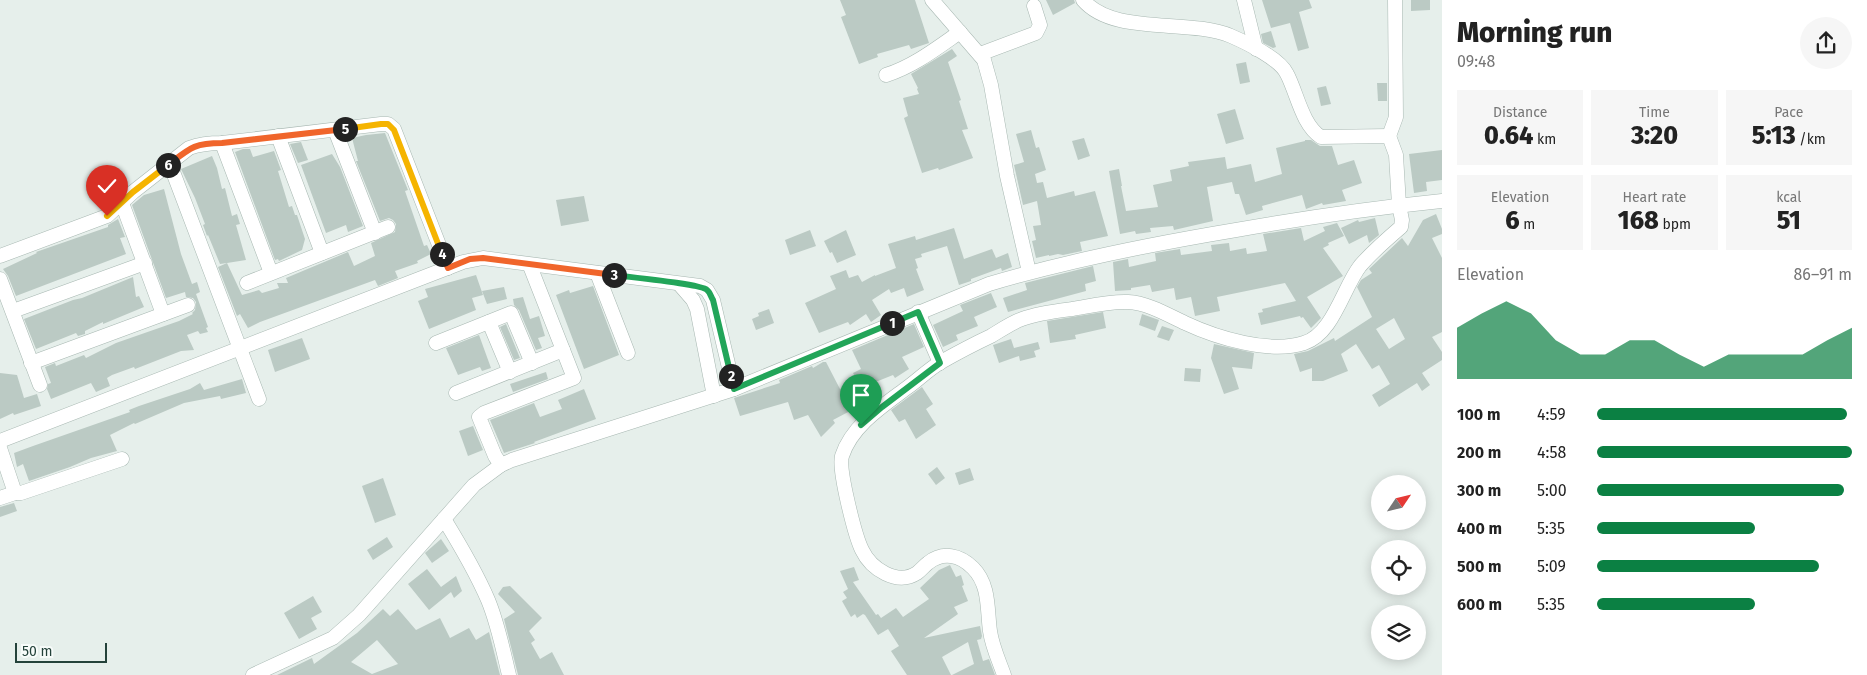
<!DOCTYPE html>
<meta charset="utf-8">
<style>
:root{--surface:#fff;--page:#f6f6f6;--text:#222;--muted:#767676;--accent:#0b8043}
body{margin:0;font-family:"Fira Sans",sans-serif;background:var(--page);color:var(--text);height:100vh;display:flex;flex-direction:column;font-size:19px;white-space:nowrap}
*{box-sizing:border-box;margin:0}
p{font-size:16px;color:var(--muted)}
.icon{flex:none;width:28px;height:28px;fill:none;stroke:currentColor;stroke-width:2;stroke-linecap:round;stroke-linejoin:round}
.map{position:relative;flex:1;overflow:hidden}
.drawer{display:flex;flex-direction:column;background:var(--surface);width:425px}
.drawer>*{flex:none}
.needle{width:32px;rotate:55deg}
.fabs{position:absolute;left:1371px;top:475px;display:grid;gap:10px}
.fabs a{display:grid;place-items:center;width:55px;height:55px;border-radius:50%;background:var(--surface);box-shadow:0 2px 12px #0003;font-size:25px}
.scale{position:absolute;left:15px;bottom:12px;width:92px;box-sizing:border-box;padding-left:5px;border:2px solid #24423a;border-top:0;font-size:14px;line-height:18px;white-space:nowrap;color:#24423a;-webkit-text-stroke:4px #f7fbf9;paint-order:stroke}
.pin{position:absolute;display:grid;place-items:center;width:42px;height:42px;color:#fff;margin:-51px -21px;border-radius:50% 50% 50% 0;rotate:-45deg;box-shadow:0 0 5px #0007}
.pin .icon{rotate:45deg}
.km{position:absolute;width:25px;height:25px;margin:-12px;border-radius:50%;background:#222;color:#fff;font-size:14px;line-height:25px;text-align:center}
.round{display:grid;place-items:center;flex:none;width:52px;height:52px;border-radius:26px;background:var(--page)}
.head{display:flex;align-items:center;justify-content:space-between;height:85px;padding:0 15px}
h1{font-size:28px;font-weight:800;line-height:38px}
.figures{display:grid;grid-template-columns:repeat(3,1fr);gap:8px;height:85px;padding:5px 15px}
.figures div{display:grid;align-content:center;border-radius:0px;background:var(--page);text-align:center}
.figures b{font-size:25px;font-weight:800}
.figures small{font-size:14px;font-weight:400}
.figures p{font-size:14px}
.chart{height:140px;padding:10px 15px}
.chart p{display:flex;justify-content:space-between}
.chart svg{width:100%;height:90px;margin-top:5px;fill:var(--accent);opacity:.7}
ul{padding:0 15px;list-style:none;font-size:16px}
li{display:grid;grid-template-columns:80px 60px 1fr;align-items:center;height:38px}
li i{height:12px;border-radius:6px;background:var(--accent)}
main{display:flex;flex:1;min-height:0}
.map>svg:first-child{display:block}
</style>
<main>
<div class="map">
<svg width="1442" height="675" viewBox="0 0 1442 675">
<rect width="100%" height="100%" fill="#e6efeb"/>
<g fill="#bbcac4" fill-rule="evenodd">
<polygon points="840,0 915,0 929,43 911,49 909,45 877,54 878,57 859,64 841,17 846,15"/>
<polygon points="1046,0 1074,0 1075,3 1053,15"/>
<polygon points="1262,0 1309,0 1312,8 1299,12 1309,48 1298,51 1290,23 1271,28"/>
<polygon points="1411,0 1430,0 1430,10 1411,11"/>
<polygon points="1271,31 1276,47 1273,48 1263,43 1261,34"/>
<polygon points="952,49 957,56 948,62 961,100 959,101 968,129 962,130 973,158 939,170 938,168 922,173 904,118 908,116 903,98 919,94 917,89 918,88 911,74"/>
<polygon points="1246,62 1250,82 1240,84 1236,64"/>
<polygon points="1377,83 1387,83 1387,101 1378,101"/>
<polygon points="1326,86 1331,104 1321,106 1317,88"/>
<polygon points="1235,109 1244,139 1226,144 1217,114"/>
<polygon points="1031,130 1036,148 1039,147 1046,170 1035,174 1037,183 1043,182 1047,198 1074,191 1075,196 1095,191 1108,236 1080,242 1082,251 1063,255 1058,254 1049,256 1049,255 1036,258 1032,241 1036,240 1033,226 1041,225 1037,201 1023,205 1014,165 1024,162 1016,134"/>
<polygon points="385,133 408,190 405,191 424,246 427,245 431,254 417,261 418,263 395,271 398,278 378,286 375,280 260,322 248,328 240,314 237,316 218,267 227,263 220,264 208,235 207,236 203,225 205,224 195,198 181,169 212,156 217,168 222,189 225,188 232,216 237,214 240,224 236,225 246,260 227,263 242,295 259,290 262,293 279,288 277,283 288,283 286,278 348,252 354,266 375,256 371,243 395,232 396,224 393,220 389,218 380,221 356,161 358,161 352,138 366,135"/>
<polygon points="1084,138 1090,156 1078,160 1072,141"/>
<polygon points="1305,140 1311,140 1320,146 1332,146 1338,165 1354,160 1362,183 1342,190 1346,201 1323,205 1322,203 1306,209 1302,195 1262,206 1263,210 1246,215 1239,194 1235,194 1232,182 1207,187 1213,221 1174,230 1173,226 1150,228 1151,232 1136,234 1135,231 1120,234 1109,171 1119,169 1122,186 1121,186 1126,211 1158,207 1153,185 1172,181 1170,170 1189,166 1188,162 1225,157 1227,169 1251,164 1255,182 1282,174 1276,148 1305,141"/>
<polygon points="301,142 308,160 298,163 290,144"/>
<polygon points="243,149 250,149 253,157 274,151 281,170 278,171 289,207 292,206 295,215 297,215 305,239 302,250 279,261 278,259 275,260 235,152"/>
<polygon points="1442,150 1442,180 1426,182 1427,191 1414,193 1409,154"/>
<polygon points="332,154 340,167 363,226 348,232 346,225 326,233 301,165"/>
<polygon points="164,189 181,254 192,284 197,282 200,292 196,294 208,327 206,328 208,332 200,334 198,331 187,335 194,350 181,351 135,369 134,367 112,375 107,378 110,386 96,392 91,383 51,399 47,389 48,384 51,383 45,367 55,363 56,366 84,355 86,358 116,343 179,321 193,314 192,313 195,310 196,302 193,298 186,297 185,292 166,298 132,205 144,195"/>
<polygon points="584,196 589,221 561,226 556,200"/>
<path d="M1436,214L1442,229V234L1432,238L1442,258V332L1432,337L1442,352V360L1422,373L1430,385L1422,391L1417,383L1379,407L1372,395L1390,384L1379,365L1372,369L1356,344L1341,354L1348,371L1323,381H1312V368L1300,372L1294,354L1308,351L1334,338L1335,341L1372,317L1357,287L1361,280L1372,273L1369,269L1402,238L1408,246L1423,220ZM1394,318L1405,339L1389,349L1376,329Z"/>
<polygon points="1375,218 1379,235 1369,243 1367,235 1349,244 1341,228 1358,220 1359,222"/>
<polygon points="118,219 125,237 120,238 126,254 16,296 8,276 3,269 37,253 36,252 108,227 108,225"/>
<polygon points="1337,223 1344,236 1328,243 1329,245 1323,248 1343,276 1307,297 1321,318 1311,328 1303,317 1301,318 1300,316 1261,325 1258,313 1263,312 1262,309 1296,301 1285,283 1217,297 1220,311 1195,316 1191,297 1176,300 1174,288 1152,292 1150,285 1131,288 1131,290 1115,291 1113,262 1128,259 1129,267 1156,261 1155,253 1180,249 1181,255 1212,251 1211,245 1229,243 1230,251 1246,248 1247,254 1267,251 1263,234 1301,228 1304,241 1325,231 1323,227"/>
<polygon points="954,228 964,259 992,249 996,258 1008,253 1012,267 1002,271 1001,268 971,279 971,281 959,285 947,246 921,254 922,257 915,259 918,268 916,269 924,290 907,297 904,288 891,293 889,289 872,300 881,315 871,322 866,314 850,325 848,322 819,333 805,303 836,289 830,276 846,270 849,278 858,275 862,282 875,275 875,276 896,268 888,244 915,236 916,240"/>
<polygon points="810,230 816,246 790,255 785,240"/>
<polygon points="846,230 856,255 837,263 832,252 830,253 824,241"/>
<polygon points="1093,266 1096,281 1085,284 1086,291 1008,312 1003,298 1027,290 1025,283"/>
<polygon points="476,275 483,295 472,298 476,310 429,329 418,301 428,297 425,289"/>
<polygon points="133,277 136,297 139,296 144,307 103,324 103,322 85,331 85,334 78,336 76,333 36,349 24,319 73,300 82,298"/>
<polygon points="593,286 619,355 584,369 556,295 569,290 570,293"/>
<polygon points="504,287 507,299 487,304 482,291"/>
<polygon points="991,293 997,307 974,317 978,326 956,335 958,340 943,347 933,325 963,311 960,305"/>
<polygon points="523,297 530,319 539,316 545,336 538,338 542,348 536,350 519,310 514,305 513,299"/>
<polygon points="769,309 774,323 756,330 752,319 759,316 758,313"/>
<polygon points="1103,312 1106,328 1075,335 1076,339 1050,343 1047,321"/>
<polygon points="1142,314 1159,320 1155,331 1139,325"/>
<polygon points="506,324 520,358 514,360 500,327"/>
<polygon points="914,324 924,347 902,357 909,369 895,378 893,375 873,383 874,385 847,400 852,410 833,420 835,423 821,437 808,415 794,420 788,402 740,416 734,398 780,383 779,380 812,366 813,368 823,362 826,362 840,389 857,380 853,373 861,369 852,350"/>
<polygon points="1162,326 1174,330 1169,341 1157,337"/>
<polygon points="479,335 491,368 482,371 480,367 458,375 446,348"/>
<polygon points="302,338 310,359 275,372 268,350"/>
<polygon points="1011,339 1014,348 1038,342 1040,349 1034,351 1036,357 1020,361 1019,356 999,363 993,345"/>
<polygon points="1214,344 1254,353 1252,369 1232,367 1239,389 1224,394 1211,358"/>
<polygon points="1185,368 1201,369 1200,382 1184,381"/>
<polygon points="546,372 548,379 513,392 510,384"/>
<polygon points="0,373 17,375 24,398 37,394 41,406 14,415 13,413 0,419"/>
<polygon points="242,379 246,393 221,399 220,396 184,403 135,424 134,423 110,435 117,451 91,458 70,467 29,481 23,464 17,467 14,453 33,446 130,412 129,410 139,406 190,389 200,383 204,390"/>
<polygon points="922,387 933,404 926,409 936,425 916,439 905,419 899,422 891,410"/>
<polygon points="584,389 596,419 534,442 535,443 504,453 490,420 534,403 540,417 562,409 558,400"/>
<polygon points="473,426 483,450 468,456 459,431"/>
<polygon points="937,467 945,478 936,485 928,474"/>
<polygon points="970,468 974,480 959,485 955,473"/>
<polygon points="383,478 396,515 375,523 362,486"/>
<polygon points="14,503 17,511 0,517 0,507"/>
<polygon points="387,537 393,547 373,560 367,550"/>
<polygon points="441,539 449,551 432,563 425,553"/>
<polygon points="950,565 956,577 961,575 964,585 962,586 968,601 954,607 958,614 924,638 980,626 982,636 981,639 977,640 983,661 989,659 995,675 952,675 974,664 968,642 942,657 951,675 907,675 891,651 899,646 888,629 878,635 865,615 863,614 857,618 855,614 851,617 842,601 847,598 843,592 848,589 840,571 854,567 859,580 853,582 876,615 878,614 881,618 896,608 903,617 929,599 920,588 939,570"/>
<polygon points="427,569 441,587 456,576 462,591 454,598 451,592 429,610 408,584"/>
<polygon points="510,586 542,618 529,631 535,640 531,643 540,659 552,652 564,675 518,675 504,619 515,612 498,594 503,587"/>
<polygon points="313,596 322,612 311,618 317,629 299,639 284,613"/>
<path d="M383,609L390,616L398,609L416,630L440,618L450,638L469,628L476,640L489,632L500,675H277L312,658L314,664L357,633ZM377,640L398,664L372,674L351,662Z"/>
</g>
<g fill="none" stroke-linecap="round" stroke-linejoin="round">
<defs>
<g id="minor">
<polyline points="932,0 984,60 991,85 1007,176 1029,272"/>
<polyline points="1244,0 1256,49"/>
<polyline points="980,54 1036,33 1040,25 1034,6"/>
<path d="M886,75C914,66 937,48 960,32"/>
<polyline points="335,130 375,233"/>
<polyline points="278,136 322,253"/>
<polyline points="1389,136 1396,117 1395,0"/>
<polyline points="222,143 271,273"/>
<polyline points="170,164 259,399"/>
<polyline points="122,203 163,314"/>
<path d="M0,256L107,216L133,192L189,148C200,144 210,143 222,143L381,124H388L394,129L448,268"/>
<polyline points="597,273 628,353"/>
<polyline points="0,279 40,385"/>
<polyline points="247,283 388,227"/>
<polyline points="680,285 693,300 697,309 714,396"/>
<polyline points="13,311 145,263"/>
<polyline points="918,312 940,363"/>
<polyline points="489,322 510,372"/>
<polyline points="436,343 511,313 532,363"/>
<polyline points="31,363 188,305"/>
<polyline points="456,393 563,350"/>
<polyline points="0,441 463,262 483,258 700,286 707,290 713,300 734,389"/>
<polyline points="0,448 15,493 21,493 122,459"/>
<polyline points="501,465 495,456 479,417 484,413 574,378 530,266"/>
<polyline points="0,498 15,493"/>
<path d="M444,519C460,545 476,572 488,600C498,624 503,650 509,675"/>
<path d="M253,675L333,638L359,615L474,485L501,465L512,460L734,389L989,284C1070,260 1152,244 1236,230C1304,218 1373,208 1442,201"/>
<path d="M1004,675C999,661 992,646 990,631C987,610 990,585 973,568C960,555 943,551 928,563C924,566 921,570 917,573C897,586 871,569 862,550C855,536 838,469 842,456C852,425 884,405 908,387C919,379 929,369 941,362C957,353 974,344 991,336C1001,330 1011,323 1022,319C1038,313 1056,311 1072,309C1090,306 1110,301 1128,302C1148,303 1168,315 1185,323C1217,338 1270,354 1304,343C1333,334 1343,288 1360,266C1372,252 1387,239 1401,227L1402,220L1399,205L1396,155L1389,136L1321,137C1302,125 1297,93 1287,74C1280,59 1247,43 1231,36C1188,18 1114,36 1083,0"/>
</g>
</defs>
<use href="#minor" stroke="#a8b8b2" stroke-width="15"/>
<use href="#minor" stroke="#fff" stroke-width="14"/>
</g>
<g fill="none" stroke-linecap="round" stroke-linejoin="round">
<defs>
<polyline id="split-1" points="861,425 882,407 940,363 918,312 892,323"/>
<polyline id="split-2" points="731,376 734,389 892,323"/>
<path id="split-3" d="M614,275C628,277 701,284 707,290C710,292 711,297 713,300L731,376"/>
<polyline id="split-4" points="442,254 448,268 470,259 483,258 614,275"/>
<polyline id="split-5" points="345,129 381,124 388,124 394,130 442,254"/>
<path id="split-6" d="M168,165C190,148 194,143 222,143L345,129"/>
<polyline id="split-7" points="107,216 133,192 168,165"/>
</defs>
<use href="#split-1" stroke="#fff" stroke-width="10"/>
<use href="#split-2" stroke="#fff" stroke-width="10"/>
<use href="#split-3" stroke="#fff" stroke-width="10"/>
<use href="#split-4" stroke="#fff" stroke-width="10"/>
<use href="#split-5" stroke="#fff" stroke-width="10"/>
<use href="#split-6" stroke="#fff" stroke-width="10"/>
<use href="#split-7" stroke="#fff" stroke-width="10"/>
<use href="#split-1" stroke="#22a559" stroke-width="6"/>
<use href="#split-2" stroke="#22a559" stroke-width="6"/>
<use href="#split-3" stroke="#22a559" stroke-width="6"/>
<use href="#split-4" stroke="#f0652b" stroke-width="6"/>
<use href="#split-5" stroke="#f5b400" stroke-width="6"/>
<use href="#split-6" stroke="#f0652b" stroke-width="6"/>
<use href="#split-7" stroke="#f5b400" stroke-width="6"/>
</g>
</svg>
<div class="fabs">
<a><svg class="needle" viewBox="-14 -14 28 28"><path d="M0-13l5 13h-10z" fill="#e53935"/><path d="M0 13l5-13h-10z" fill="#767676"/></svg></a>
<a><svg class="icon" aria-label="locate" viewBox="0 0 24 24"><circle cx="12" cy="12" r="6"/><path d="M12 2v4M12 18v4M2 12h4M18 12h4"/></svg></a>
<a><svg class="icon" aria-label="layers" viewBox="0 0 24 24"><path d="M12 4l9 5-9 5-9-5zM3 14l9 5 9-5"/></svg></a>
</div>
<div class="scale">50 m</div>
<div class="pin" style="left:861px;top:425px;background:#1e9e55"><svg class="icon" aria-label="arrive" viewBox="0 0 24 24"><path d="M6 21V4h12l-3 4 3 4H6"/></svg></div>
<div class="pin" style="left:107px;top:216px;background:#d93025"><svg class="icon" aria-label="check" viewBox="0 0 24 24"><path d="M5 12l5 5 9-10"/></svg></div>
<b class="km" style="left:892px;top:323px">1</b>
<b class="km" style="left:731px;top:376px">2</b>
<b class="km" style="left:614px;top:275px">3</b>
<b class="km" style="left:442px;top:254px">4</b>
<b class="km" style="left:345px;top:129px">5</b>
<b class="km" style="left:168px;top:165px">6</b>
</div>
<section class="drawer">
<div class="head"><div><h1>Morning run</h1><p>09:48</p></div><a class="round"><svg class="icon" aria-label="share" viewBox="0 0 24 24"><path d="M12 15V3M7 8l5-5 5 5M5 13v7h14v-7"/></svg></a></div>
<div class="figures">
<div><p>Distance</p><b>0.64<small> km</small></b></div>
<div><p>Time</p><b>3:20</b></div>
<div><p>Pace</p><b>5:13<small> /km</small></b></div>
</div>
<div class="figures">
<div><p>Elevation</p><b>6<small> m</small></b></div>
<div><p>Heart rate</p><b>168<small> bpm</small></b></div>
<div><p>kcal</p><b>51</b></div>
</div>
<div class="chart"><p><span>Elevation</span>86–91 m</p>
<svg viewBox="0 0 160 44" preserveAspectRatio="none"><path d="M0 44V19L10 12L20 6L30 12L40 25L50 32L60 32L70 25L80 25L90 32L100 38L110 32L120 32L130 32L140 32L150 25L160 19V44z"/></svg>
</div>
<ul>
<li><b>100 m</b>4:59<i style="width:98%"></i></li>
<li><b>200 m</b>4:58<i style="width:100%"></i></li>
<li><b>300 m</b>5:00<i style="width:97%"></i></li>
<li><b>400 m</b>5:35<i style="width:62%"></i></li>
<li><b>500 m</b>5:09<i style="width:87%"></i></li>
<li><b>600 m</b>5:35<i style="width:62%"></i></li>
</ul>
</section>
</main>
